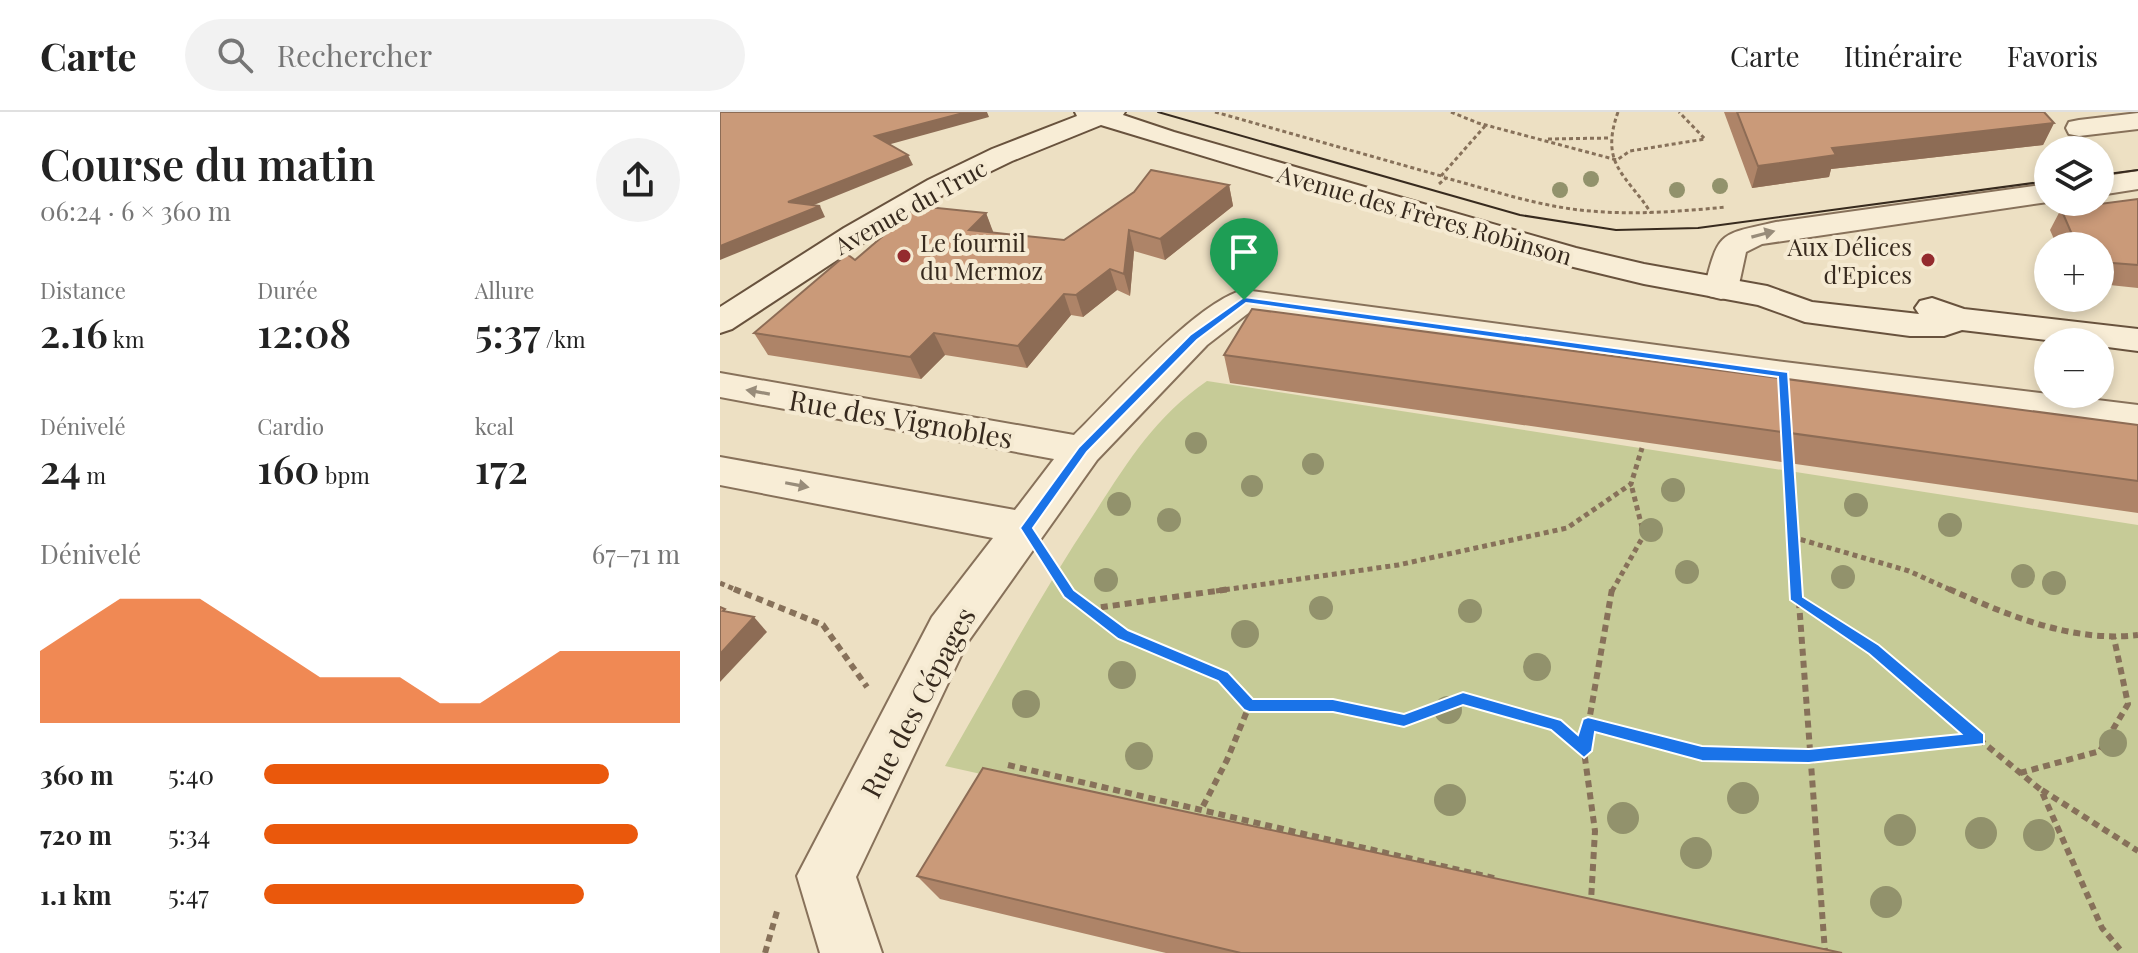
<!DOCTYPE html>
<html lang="fr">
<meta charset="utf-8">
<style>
:root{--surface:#fff;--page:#f2f2f2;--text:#222;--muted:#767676;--line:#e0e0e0;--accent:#ea580c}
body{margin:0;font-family:"Playfair Display",serif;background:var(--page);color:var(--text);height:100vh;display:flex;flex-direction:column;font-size:30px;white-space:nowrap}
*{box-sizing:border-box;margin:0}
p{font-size:26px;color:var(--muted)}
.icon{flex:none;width:44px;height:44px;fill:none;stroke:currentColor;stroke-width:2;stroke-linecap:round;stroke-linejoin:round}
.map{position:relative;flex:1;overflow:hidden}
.drawer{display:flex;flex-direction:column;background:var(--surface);width:720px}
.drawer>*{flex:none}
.tools{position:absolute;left:1314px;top:24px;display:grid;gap:16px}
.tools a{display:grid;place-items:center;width:80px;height:80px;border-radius:50%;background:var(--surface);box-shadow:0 4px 12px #0003;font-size:40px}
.pin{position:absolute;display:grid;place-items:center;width:68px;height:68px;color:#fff;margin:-82px -34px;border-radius:50% 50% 50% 0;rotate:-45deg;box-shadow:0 0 8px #0007}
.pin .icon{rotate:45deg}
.round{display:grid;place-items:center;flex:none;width:84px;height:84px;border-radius:42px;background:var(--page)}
.overview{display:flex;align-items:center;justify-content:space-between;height:136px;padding:0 40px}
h1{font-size:44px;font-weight:600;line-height:60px}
.figures{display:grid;grid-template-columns:repeat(3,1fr);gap:12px;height:136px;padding:8px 40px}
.figures div{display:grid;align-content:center}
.figures b{font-size:40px;font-weight:600}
.figures small{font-size:22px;font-weight:400}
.figures p{font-size:22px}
.chart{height:224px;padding:16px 40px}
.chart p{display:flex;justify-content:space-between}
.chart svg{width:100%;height:144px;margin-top:8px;fill:var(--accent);opacity:.7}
ul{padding:0 40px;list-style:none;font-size:26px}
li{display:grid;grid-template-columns:128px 96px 1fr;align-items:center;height:60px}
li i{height:20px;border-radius:10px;background:var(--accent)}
header{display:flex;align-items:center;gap:48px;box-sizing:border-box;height:112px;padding:0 40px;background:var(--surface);border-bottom:2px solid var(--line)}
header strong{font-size:38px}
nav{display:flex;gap:44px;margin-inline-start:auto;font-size:28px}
.search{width:560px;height:72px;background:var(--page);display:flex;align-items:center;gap:20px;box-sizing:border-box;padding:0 28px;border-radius:44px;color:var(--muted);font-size:30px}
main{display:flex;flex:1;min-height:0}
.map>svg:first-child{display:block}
</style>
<header>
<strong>Carte</strong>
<div class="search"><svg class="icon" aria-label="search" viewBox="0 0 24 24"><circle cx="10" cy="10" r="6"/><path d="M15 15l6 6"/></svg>Rechercher</div>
<nav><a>Carte</a><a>Itinéraire</a><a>Favoris</a></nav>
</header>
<main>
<section class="drawer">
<div class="overview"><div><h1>Course du matin</h1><p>06:24 · 6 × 360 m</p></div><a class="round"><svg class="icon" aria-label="share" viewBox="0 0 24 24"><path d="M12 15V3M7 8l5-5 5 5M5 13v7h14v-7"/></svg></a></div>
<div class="figures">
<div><p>Distance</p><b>2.16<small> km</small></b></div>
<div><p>Durée</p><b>12:08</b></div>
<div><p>Allure</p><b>5:37<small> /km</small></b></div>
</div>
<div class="figures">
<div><p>Dénivelé</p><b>24<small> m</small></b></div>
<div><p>Cardio</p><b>160<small> bpm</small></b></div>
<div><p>kcal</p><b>172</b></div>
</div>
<div class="chart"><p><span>Dénivelé</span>67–71 m</p>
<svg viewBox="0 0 160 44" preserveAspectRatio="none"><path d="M0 44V22L10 14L20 6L30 6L40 6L50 14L60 22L70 30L80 30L90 30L100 38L110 38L120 30L130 22L140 22L150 22L160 22V44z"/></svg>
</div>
<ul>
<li><b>360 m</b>5:40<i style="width:83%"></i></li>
<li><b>720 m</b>5:34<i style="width:90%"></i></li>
<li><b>1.1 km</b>5:47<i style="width:77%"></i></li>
</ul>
</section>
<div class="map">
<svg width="1418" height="841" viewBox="0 0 1418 841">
<rect width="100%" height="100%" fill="#ede0c3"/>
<path fill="#c6cb97" d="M487,269L1418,413V841H1069L225,654C274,569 320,483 374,402C409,348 434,306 487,269Z"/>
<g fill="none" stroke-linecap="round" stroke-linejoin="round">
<defs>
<g id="street">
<polygon points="1418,1 1418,17 1359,24 1349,22 1346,16 1349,10 1359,8"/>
<polygon points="1418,59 1418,77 1380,83 1380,65"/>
<path d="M1328,72V90L1042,132L1026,140L1018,177L1013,184L1001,187L989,184L984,177C999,119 998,123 1056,110Z"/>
<path d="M524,178L1064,250L1418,293V319L1064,274L531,199L487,233L377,348L247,531L136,765L162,841H100L77,764L212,505L273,426L0,373V345L295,398L334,347L0,285V261L354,323C392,286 477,189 524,178Z"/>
</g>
<polygon id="secondary" points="355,0 405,0 403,3 454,20 856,136 924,152 1047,174 1092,190 1199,202 1195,196 1200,189 1212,186 1244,197 1418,217 1418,239 1380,234 1380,230 1343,230 1242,218 1224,224 1190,224 1085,210 1038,193 924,172 837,151 381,13 292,49 228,80 146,129 12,217 0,221 0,195 124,116 208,68 272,37 357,4"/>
</defs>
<use href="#street" stroke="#87715a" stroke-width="4"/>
<use href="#secondary" stroke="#68523d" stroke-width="4"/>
<g stroke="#87715a" stroke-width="3" stroke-dasharray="4 3" stroke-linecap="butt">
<polyline points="495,0 725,65"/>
<polyline points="731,0 758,11 897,48 910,39 985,27 959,0"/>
<path d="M898,0C879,53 907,63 931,101"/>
<polyline points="828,27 890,26"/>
<polyline points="721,64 765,14"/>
<path d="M719,72L726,66C767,77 809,91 852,97C903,104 955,100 1006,95"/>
</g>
<g stroke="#87715a" stroke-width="5" stroke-dasharray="5 4" stroke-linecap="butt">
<polyline points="1068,346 1078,479"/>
<polyline points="1072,425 1189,459 1233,479"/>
<polyline points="331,454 348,479"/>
<polyline points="0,471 19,479"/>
<polyline points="496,479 678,453 847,416 911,372 922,336"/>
<polyline points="892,479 924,423 911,372"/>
</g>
<g stroke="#87715a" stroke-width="6" stroke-dasharray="7 5" stroke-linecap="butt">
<polyline points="14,477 103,513 147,575"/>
<polyline points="346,477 403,523 503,565 529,594 507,648 481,698"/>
<polyline points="1078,477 1105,840"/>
<path d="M1229,477C1287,503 1353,531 1418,523"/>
<polyline points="1077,488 1154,538 1258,626"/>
<polyline points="369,497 510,477"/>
<polyline points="529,594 613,594 684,608 743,587 836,612 864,639 875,719 871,789"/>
<polyline points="868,611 982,642 1089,644 1259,627 1321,678 1382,816 1403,841"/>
<polyline points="864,638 892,477"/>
<polyline points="288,653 778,767"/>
<polyline points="1300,661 1380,639 1408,592 1394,526"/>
<polyline points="1322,678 1418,739"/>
<polyline points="45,841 58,796"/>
</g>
<use href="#street" fill="#f8edd6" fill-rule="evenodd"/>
<use href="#secondary" fill="#f8edd6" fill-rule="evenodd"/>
<g stroke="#372a1e" stroke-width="2">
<polyline points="438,0 800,103 896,118 978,116 1328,69"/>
<polyline points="1380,63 1418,58"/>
</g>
</g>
<g fill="#92926c">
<circle cx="871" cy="67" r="8"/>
<circle cx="1000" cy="74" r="8"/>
<circle cx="840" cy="78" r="8"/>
<circle cx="957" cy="78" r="8"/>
<circle cx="476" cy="331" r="11"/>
<circle cx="593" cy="352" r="11"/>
<circle cx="532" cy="374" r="11"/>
<circle cx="953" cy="378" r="12"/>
<circle cx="399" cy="392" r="12"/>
<circle cx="1136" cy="393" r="12"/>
<circle cx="449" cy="408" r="12"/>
<circle cx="1230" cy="413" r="12"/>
<circle cx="931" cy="418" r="12"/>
<circle cx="967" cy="460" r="12"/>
<circle cx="1303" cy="464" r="12"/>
<circle cx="1123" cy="465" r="12"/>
<circle cx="386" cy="468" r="12"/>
<circle cx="1334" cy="471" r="12"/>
<circle cx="601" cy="496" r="12"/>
<circle cx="750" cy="499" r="12"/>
<circle cx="525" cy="522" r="14"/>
<circle cx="817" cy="555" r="14"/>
<circle cx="402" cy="563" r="14"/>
<circle cx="306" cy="592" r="14"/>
<circle cx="728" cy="598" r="14"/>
<circle cx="1393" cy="631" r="14"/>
<circle cx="419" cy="644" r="14"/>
<circle cx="1023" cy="686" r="16"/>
<circle cx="730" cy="688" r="16"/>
<circle cx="903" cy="706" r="16"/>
<circle cx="1180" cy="718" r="16"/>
<circle cx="1261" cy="721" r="16"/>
<circle cx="1319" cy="723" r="16"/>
<circle cx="976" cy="741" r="16"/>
<circle cx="1166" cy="790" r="16"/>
</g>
<g fill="#ae8468">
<polygon points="1004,0 1324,0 1334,11 1323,33 1111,57 1109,65 1032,76"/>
<polygon points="509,73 513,94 445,148 414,139 410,184 397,178 363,205 351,203 307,256 225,243 201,267 48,243 34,221 135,148 266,101 273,121 344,128"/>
<polygon points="1418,87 1418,176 1380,172 1380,134 1337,134 1330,118 1341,97"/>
<polygon points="504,243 1418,313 1418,401 510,271"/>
<polygon points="197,764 1122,841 446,841 220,787"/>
</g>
<g fill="#8d6c55">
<polygon points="247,0 267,0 269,5 160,35 155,24"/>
<polygon points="1334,11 1323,33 1111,57 1109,65 1032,76 1038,54 1112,36"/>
<polygon points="188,43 193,53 74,101 68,90"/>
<polygon points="509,73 513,94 445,148 440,127"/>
<polygon points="100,94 105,105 0,148 0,134"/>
<polygon points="266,101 274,122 249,118"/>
<polygon points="409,118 414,139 410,184 404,162"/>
<polygon points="390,157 397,178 363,205 356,183"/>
<polygon points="344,182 351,203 307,256 298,234"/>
<polygon points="214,221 225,243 201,267 190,245"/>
<polygon points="34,505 47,520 0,570 0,542"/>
</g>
<g fill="#ca9a79" stroke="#8d6c55" stroke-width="2">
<polygon points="0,0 247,0 155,24 188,43 68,90 100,94 0,134"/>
<polygon points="1017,0 1324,0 1334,11 1112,36 1116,43 1038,54"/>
<polygon points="431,58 509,73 440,127 409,118 404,162 390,157 356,183 344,182 298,234 214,221 190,245 34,221 127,142 135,148 198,94 266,101 249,118 344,128 414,80"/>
<polygon points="1418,87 1418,153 1380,150 1380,134 1357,134 1341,97"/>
<polygon points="532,197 1418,313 1418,369 504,243"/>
<polygon points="0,495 5,497 3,499 34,505 0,542"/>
<polygon points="263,656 1122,841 521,841 197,764"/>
</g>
<defs><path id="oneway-solid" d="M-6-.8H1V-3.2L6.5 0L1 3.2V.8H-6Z" transform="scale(2)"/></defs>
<g fill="#988c7a">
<use href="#oneway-solid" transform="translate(1043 122) rotate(-15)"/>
<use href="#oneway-solid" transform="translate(38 280) rotate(-170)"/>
<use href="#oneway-solid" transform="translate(77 373) rotate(11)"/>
</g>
<path fill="#1a73e8" stroke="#fff" stroke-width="2" fill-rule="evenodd" d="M524,185L1068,260L1083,485L1159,533L1264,622V632L1089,651L982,649L875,620L872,639L864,646L831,618L743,593L684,615L613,600H529L524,598L498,569L398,527L344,485L300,416L359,335L470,223ZM526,191L1058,265L1070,488L1149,542L1241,622L1089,637L982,634L868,605L863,607L858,623L841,608L743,580L684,602L613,587H533L508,560L408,518L354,478L313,416L367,340L477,228Z"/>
<g fill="#942b2e" stroke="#f5ead2" stroke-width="3">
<circle cx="184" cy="144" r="8"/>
<circle cx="1208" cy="148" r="8"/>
</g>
<g text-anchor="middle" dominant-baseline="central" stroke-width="8" stroke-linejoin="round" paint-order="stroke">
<g font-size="24" fill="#372a1e" stroke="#f5ead2">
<text transform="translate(190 94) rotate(-29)">Avenue du Truc</text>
<text transform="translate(705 102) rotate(16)">Avenue des Frères Robinson</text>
</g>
<g font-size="24" fill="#372a1e" stroke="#f5ead2" text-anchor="start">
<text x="200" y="130">Le fournil<tspan x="200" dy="28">du Mermoz</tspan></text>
<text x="1192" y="134" text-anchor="end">Aux Délices<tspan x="1192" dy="28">d'Epices</tspan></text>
</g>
<g font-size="28" fill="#372a1e" stroke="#f5ead2">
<text transform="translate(181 306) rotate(10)">Rue des Vignobles</text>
<text transform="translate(197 590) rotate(-62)">Rue des Cépages</text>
</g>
</g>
</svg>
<div class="tools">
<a><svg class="icon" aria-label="layers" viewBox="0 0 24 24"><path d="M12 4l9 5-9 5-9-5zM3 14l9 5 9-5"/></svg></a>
<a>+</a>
<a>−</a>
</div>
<div class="pin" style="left:524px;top:188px;background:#1e9e55"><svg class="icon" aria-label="arrive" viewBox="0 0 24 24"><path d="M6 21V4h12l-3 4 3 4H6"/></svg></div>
</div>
</main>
